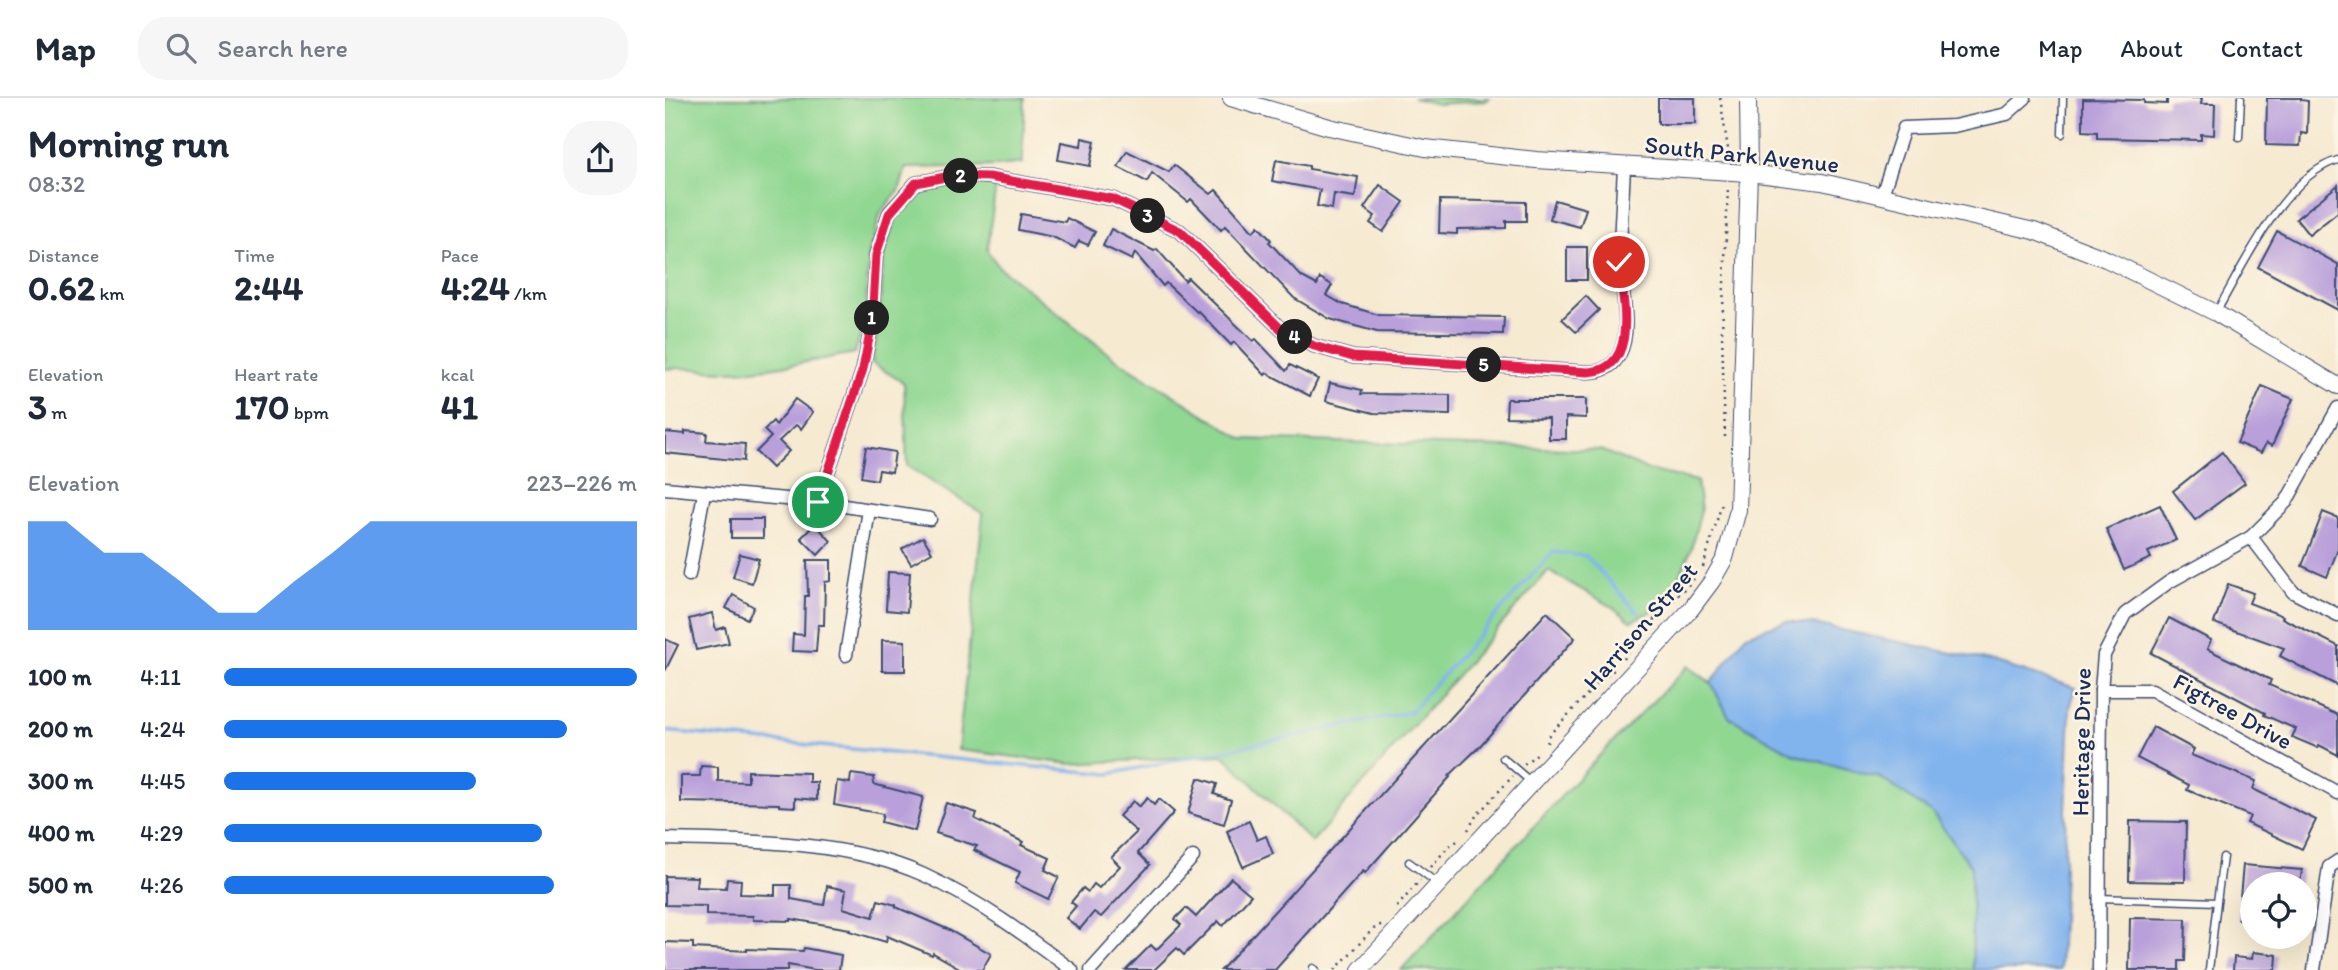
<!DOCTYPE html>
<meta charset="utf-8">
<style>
:root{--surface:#fff;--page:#f6f6f7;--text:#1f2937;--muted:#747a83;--line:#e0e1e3;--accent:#1a73e8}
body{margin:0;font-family:Itim,sans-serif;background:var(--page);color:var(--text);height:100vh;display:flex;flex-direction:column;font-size:26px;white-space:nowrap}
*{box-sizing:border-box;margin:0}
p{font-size:23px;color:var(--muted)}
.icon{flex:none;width:38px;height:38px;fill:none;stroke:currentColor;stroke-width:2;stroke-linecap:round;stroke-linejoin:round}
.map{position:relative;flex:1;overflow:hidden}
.sheet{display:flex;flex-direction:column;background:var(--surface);width:665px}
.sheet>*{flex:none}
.buttons{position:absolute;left:1575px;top:774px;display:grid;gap:14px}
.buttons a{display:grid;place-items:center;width:77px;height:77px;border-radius:50%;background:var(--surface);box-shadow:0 7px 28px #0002;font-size:35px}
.pin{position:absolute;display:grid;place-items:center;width:60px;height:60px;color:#fff;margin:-30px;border:4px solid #fff;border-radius:50%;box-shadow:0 2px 7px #0007}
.km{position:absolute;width:35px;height:35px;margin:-18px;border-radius:50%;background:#222;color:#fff;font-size:19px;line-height:35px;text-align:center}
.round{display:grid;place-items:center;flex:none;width:74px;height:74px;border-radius:28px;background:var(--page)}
.overview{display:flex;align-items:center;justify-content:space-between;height:119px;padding:0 28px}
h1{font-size:38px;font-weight:700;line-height:52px}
.figures{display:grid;grid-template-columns:repeat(3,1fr);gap:10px;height:119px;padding:7px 28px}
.figures div{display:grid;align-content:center}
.figures b{font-size:35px;font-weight:700}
.figures small{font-size:19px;font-weight:400}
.figures p{font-size:19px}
.chart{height:196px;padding:14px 28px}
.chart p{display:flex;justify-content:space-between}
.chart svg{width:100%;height:126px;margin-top:7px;fill:var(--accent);opacity:.7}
ul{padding:0 28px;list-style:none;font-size:23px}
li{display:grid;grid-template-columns:112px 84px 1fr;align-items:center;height:52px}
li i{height:18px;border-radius:9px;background:var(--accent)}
header{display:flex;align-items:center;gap:42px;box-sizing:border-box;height:98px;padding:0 35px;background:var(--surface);border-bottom:2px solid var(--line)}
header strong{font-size:33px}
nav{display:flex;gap:38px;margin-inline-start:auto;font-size:24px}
.search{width:490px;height:63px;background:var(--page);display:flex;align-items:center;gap:18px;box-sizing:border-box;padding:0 24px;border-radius:28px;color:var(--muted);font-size:26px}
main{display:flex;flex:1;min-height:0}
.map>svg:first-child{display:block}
</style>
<header>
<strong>Map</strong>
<div class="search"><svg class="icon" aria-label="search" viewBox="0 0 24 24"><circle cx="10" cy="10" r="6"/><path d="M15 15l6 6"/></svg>Search here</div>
<nav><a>Home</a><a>Map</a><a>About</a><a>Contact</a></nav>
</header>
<main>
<section class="sheet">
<div class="overview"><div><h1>Morning run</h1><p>08:32</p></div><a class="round"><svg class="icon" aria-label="share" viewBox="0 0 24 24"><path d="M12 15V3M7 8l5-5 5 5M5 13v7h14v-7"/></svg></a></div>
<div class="figures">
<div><p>Distance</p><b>0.62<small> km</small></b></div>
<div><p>Time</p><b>2:44</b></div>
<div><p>Pace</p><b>4:24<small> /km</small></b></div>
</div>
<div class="figures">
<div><p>Elevation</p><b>3<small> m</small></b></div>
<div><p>Heart rate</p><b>170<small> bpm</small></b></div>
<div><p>kcal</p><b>41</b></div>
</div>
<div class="chart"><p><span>Elevation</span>223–226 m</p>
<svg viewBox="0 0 160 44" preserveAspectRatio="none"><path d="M0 44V6L10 6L20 17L30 17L40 27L50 38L60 38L70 27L80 17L90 6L100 6L110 6L120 6L130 6L140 6L150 6L160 6V44z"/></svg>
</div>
<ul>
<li><b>100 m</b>4:11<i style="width:100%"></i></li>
<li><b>200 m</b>4:24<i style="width:83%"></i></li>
<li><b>300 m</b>4:45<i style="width:61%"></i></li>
<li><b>400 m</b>4:29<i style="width:77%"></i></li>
<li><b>500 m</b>4:26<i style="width:80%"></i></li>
</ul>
</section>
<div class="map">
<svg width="1673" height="872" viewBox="0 0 1673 872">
<rect width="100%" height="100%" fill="#fcf5e5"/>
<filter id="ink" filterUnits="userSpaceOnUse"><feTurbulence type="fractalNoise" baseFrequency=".0143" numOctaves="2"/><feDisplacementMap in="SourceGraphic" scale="14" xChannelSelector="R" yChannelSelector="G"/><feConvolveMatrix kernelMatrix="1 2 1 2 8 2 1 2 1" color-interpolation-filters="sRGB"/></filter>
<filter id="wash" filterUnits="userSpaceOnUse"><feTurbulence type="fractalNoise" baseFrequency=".00686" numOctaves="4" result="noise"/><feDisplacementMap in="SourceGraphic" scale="28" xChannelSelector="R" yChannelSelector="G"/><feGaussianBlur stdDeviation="1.57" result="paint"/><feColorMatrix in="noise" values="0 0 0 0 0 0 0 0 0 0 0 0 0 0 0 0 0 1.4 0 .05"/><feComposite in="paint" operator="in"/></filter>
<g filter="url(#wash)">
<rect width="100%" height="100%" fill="#f6ead1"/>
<g fill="#90d792" stroke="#568378" stroke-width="2">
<path d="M0,0H360L357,65L334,68L241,70L234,93L216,114L204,155L200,221L190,255C150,262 107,272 66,273C43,274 22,268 0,271Z"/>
<polygon points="748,0 824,0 821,3 772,6"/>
<polygon points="285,84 331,87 322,152 334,169 448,259 578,341 936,352 983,372 1032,383 1036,412 1026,451 1010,490 995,509 966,523 946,508 883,473 647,744 558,657 406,666 293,652 318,416 242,368 239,285 207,265 214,226 219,158 230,119 256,91"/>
<polygon points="1023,568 1046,585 1064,619 1131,657 1216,680 1267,715 1306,768 1308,872 736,872 930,662"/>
</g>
<polygon fill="#81b3ed" stroke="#4e71a6" stroke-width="2" points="1121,523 1148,526 1325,563 1411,590 1405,610 1395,872 1308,872 1306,768 1267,715 1216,680 1131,657 1064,619 1046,585 1081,537"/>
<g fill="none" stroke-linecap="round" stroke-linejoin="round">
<polyline stroke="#81b3ed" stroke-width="3.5" points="0,633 444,676 745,614 888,454 921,458 973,515"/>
</g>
<g id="blocks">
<g fill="#b9a0db">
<rect x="993" y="0" width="37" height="26"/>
<polygon points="1502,0 1537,0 1536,6 1550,6 1549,37 1536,36 1536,42 1432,40 1432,34 1418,33 1418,1 1479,2 1479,5 1502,6"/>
<polygon points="1602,0 1636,0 1636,2 1643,3 1642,36 1636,35 1635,48 1601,47"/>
<polygon points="417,40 430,43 425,68 393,62 396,44 416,48"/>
<polygon points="462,53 504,74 509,67 546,96 551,92 588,134 593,128 606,142 604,144 637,179 652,187 655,180 667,187 661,197 677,206 714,217 839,219 838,236 712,234 665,221 629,200 560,128 556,132 526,101 523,104 487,75 482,84 453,69"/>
<polygon points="611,62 644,68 644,71 693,79 690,99 669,96 667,111 652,108 655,92 607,83"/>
<polygon points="715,87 739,104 718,134 705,125 710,118 699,110"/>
<polygon points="1673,87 1673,114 1644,137 1631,121"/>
<polygon points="775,102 861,104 861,123 841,123 841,130 792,131 792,136 774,135"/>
<polygon points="890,102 921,111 915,129 885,121"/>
<polygon points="356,116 400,124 402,120 430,134 423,147 414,143 410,150 388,139 353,132"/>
<polygon points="446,131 489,153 492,151 520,183 523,180 588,243 591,241 621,273 625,267 653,281 645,298 602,275 600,277 569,244 566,247 533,213 532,214 501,185 498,188 470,155 467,162 438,148"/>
<polygon points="1612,133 1673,166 1673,212 1593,169"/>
<rect x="902" y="149" width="20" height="33"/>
<polygon points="921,198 934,212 911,234 897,221"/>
<polygon points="665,285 697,292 696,296 785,297 785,317 709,315 661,303"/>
<polygon points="1597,288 1628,301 1607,348 1601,345 1596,355 1572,345"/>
<polygon points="130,301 148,314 136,331 131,327 114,343 124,353 107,370 91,354 106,339 99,332 108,323 111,327"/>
<polygon points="842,301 921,301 921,320 901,319 901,341 884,341 884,320 841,319"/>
<polygon points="20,333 42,335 41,343 80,346 79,363 0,355 0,334 20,336"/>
<polygon points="201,349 230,354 227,374 214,372 212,382 196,379"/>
<polygon points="1557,354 1580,385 1530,422 1508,393"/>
<polygon points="1495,407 1511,442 1483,454 1486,460 1459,472 1441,431"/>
<polygon points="1658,414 1673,420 1673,451 1662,479 1637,468"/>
<rect x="66" y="421" width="32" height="19"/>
<polygon points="150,426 166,443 153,457 136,440"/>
<polygon points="258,439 267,454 246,466 237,451"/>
<polygon points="75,456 94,461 87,485 68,479"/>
<polygon points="142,462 166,462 166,483 160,484 159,527 153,527 151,554 127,553 128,536 139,537 140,498 143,498"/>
<polygon points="223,474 245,475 242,514 221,512"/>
<polygon points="1563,486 1588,495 1584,505 1618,518 1617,520 1673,548 1673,588 1615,558 1619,550 1549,525"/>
<polygon points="68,497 89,509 82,521 61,510"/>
<polygon points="882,514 910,540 814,649 784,678 785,679 700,775 698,773 610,872 556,872"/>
<polygon points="47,515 51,532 60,529 64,545 31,552 24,521"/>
<polygon points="1504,520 1546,542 1542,551 1606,582 1604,587 1673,617 1673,657 1654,647 1653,650 1627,639 1631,631 1599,617 1600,615 1486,555"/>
<polygon points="0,541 13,547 0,573"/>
<polygon points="217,542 240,543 240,573 217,573"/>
<polygon points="1488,629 1529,651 1526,657 1591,683 1588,691 1651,722 1637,751 1582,725 1585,718 1522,692 1524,687 1472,660"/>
<polygon points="36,668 53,669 53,683 83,684 83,673 144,675 144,684 152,684 152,702 130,700 130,709 114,708 114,706 16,704 16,678 35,678"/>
<polygon points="186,676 209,679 208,686 258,699 250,733 216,724 218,716 169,707 172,683 185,685"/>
<polygon points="533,680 552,686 549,696 566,702 559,726 523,715"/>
<polygon points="482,700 489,707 494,701 509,714 473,755 485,767 436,819 429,814 415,831 401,820 411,808 406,804 418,790 423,794 429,786 434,790 455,768 446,759 472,734 454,718 468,703 474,709"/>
<polygon points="281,705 312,715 310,721 358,744 356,747 385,760 380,772 394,779 383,801 350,785 355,774 309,752 312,748 271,735"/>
<polygon points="584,723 592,742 601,738 608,756 578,769 562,733"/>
<polygon points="1465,723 1521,724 1520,784 1464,783"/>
<polygon points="1578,767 1637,772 1635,786 1587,786 1587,822 1573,821"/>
<polygon points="0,778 32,779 31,789 61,790 62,781 76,782 75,796 110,797 110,787 126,787 126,801 159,807 162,788 181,792 178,810 208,819 213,802 231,807 231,809 282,831 326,856 317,872 298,872 268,855 267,857 222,838 221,844 184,833 185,831 126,821 126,823 88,822 88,818 41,817 41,808 0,807"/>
<polygon points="566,780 586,797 558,828 553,823 519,857 512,850 489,872 461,872 486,847 491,852 516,827 510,821 521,810 531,819"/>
<polygon points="1465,820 1521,821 1520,863 1514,863 1514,872 1464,872"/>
<polygon points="0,844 28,845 28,850 82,853 82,851 138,853 139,850 176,857 174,872 150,872 123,867 122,872 0,872"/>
<polygon points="1588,854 1612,857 1611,872 1568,872 1569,859 1587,861"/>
</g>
</g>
</g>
<g filter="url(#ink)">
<use href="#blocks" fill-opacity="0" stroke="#3c4b6f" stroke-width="2"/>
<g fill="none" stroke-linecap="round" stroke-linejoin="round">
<defs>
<g id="service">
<polyline points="1397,36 1398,0"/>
<polyline points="1574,39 1576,0"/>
<path d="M1552,213C1578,168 1620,77 1673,62"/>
<polyline points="838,660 865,683"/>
<polyline points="744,764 772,785"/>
<polyline points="1434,800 1552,804 1544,872"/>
<polyline points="1552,804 1558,759"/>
<polyline points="648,870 651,872"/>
</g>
<g id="minor">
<polyline points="1217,97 1239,30 1289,28 1342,16 1360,0"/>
<polyline points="0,390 153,404 265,421"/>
<path d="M153,404L198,271L207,225L211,157L224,115L251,85L285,78L324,79L448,101L515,133L617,232L649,248L688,259L923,274C936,274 947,270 954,257C968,232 955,188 955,160C955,129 958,98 959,67"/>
<polyline points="1586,439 1628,494 1673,517"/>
<polyline points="24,477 39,395"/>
<polyline points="181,557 204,412"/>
<polyline points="1436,592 1487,592 1673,695"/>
<path d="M0,741C84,743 181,742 259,777C313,802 360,837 407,872"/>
<polyline points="426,872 528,759"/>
<polyline points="1434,872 1436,592 1439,557 1460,516 1504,484 1586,439 1621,404 1673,310"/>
<polyline points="1649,872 1664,769 1673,763"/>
</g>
<g id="tertiary">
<polyline points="566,0 664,29 760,50 871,62 1084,75 1157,84 1369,133 1441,161 1551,215 1673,288"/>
<polyline points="695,872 1026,511 1047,483 1060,460 1073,412 1084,75 1083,0"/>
</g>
</defs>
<use href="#service" stroke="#3c4b6f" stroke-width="9"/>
<use href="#minor" stroke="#3c4b6f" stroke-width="15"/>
<use href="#tertiary" stroke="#3c4b6f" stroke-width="18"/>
<g stroke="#3c4b6f" stroke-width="2.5" stroke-dasharray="2 5" stroke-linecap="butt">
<polyline points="1055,0 1064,57"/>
<polyline points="1060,339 1057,234 1063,90"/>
<polyline points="1038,469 1058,402"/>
<polyline points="959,561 971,540 1030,480"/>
<polyline points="882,645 884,637 934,584 950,571"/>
<polyline points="859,666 873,655"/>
<polyline points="803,732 811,718 848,678"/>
<polyline points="766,769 783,749 794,742"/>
<polyline points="732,809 755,782"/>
<polyline points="670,872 707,832 717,826"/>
</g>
<use href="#service" stroke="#fff" stroke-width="6"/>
<use href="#minor" stroke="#fff" stroke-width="12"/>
<use href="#tertiary" stroke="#fff" stroke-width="16"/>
</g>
</g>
<g fill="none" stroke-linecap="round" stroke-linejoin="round" filter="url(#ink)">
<defs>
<path id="route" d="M153,404L198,271L207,225L211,157L224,116L251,85L285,78L324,79L448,101L515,133L617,232L649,248L688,259L923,274C976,272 957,199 954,164"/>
</defs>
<use href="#route" stroke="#fff" stroke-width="14"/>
<use href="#route" stroke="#e11d48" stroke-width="9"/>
</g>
<g text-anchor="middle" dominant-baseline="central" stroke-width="5" stroke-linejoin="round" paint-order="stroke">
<g font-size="24" fill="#1b2f5e" stroke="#fcf5e5">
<text transform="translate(1077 56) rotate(6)">South Park Avenue</text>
<text transform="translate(975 528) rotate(-49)">Harrison Street</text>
<text transform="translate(1568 613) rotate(29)">Figtree Drive</text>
<text transform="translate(1416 644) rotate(-89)">Heritage Drive</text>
</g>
</g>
</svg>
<div class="buttons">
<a><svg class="icon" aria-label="locate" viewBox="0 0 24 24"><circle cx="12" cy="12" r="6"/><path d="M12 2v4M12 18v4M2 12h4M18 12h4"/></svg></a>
</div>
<div class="pin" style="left:153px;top:404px;background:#1e9e55"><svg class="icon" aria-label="arrive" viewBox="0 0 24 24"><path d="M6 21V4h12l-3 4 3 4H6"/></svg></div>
<div class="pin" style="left:954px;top:164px;background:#d93025"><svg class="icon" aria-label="check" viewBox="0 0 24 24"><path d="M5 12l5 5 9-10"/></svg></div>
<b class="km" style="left:207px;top:220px">1</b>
<b class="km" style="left:296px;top:78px">2</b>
<b class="km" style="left:483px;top:118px">3</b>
<b class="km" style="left:630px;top:239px">4</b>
<b class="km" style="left:819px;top:267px">5</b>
</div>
</main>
